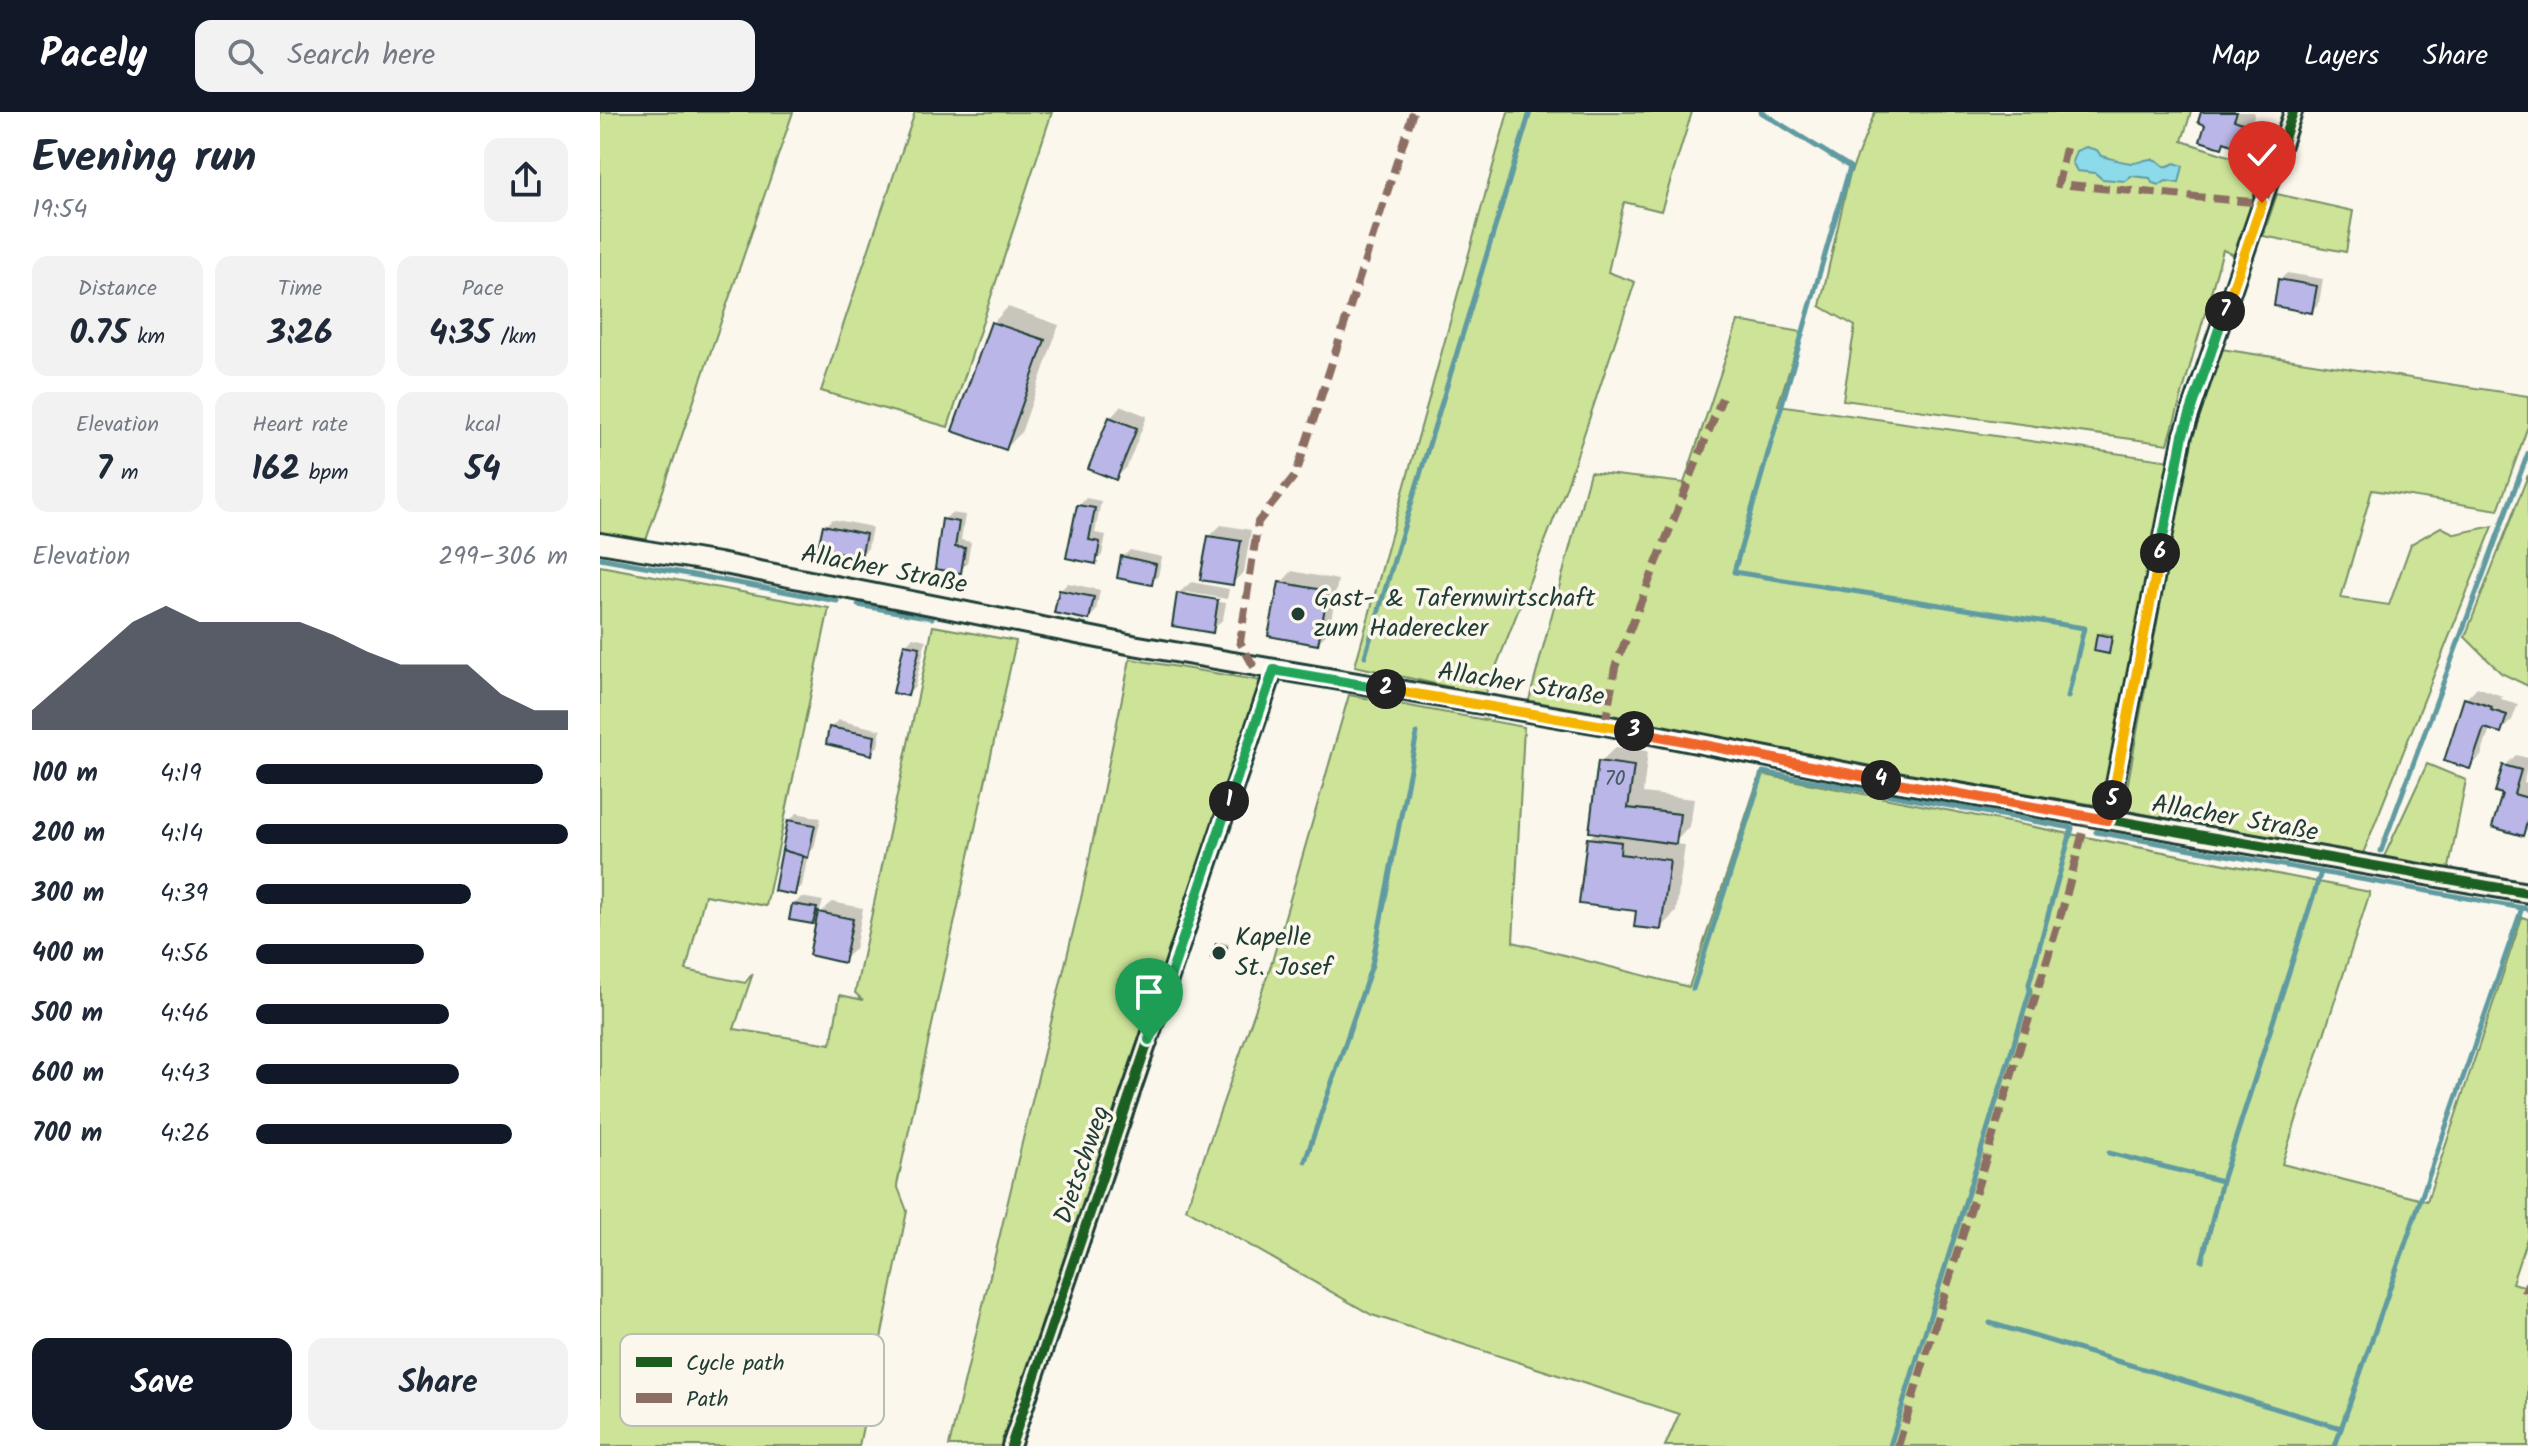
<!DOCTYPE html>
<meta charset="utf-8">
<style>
:root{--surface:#fff;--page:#f2f2f3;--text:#1f2937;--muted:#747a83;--accent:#111827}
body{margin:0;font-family:Kalam,sans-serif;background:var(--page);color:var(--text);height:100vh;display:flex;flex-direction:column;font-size:30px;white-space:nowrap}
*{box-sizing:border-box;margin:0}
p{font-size:26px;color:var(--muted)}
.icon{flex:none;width:44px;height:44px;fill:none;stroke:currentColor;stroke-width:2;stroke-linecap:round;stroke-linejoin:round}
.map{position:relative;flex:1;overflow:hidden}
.details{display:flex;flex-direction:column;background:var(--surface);width:600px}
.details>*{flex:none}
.pin{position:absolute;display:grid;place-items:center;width:68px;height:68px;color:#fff;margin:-82px -34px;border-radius:50% 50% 50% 0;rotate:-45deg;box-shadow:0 0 8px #0007}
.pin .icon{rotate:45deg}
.km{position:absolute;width:40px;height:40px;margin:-20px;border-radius:50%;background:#222;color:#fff;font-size:22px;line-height:40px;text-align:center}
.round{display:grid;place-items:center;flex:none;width:84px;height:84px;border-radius:16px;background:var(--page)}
.summary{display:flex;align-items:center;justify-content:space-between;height:136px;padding:0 32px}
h1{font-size:44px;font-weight:800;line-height:60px}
.stats{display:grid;grid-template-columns:repeat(3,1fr);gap:12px;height:136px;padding:8px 32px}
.stats div{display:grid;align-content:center;border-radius:16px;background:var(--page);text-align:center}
.stats b{font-size:34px;font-weight:800}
.stats small{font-size:22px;font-weight:400}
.stats p{font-size:22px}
.chart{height:224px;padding:16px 32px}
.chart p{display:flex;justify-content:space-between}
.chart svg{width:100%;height:144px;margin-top:8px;fill:var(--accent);opacity:.7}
.button{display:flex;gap:16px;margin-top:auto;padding:16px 32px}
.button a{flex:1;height:92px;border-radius:16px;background:var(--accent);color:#fff;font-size:32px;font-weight:800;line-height:92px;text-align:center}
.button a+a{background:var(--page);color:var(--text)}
ul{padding:0 32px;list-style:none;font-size:26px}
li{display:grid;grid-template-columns:128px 96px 1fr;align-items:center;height:60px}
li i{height:20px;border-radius:10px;background:var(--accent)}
header{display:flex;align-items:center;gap:48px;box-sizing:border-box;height:112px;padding:0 40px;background:var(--accent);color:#fff}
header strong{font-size:38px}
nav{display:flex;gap:44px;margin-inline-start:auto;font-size:28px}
.search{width:560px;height:72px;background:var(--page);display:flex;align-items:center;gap:20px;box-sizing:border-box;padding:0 28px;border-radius:16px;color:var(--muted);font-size:30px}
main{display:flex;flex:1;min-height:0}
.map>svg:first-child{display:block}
</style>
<header>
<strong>Pacely</strong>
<div class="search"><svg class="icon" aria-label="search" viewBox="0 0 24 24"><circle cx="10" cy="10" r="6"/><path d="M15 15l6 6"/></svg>Search here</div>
<nav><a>Map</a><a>Layers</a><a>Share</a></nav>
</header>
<main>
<section class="details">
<div class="summary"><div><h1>Evening run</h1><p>19:54</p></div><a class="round"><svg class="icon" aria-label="share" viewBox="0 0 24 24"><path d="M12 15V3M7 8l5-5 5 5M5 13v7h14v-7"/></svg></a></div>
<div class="stats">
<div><p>Distance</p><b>0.75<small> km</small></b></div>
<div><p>Time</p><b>3:26</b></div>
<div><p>Pace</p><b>4:35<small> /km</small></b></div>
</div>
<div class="stats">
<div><p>Elevation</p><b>7<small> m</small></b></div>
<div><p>Heart rate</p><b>162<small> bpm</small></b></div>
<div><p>kcal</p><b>54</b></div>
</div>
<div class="chart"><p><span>Elevation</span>299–306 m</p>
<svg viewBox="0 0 160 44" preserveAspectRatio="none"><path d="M0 44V38L10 29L20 20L30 11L40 6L50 11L60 11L70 11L80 11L90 15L100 20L110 24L120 24L130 24L140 33L150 38L160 38V44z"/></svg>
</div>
<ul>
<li><b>100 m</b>4:19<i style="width:92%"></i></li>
<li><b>200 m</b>4:14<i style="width:100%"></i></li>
<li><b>300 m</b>4:39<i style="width:69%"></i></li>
<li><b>400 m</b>4:56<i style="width:54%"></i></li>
<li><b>500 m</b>4:46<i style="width:62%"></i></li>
<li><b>600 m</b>4:43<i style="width:65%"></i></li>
<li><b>700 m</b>4:26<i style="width:82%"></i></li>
</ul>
<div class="button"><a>Save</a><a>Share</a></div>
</section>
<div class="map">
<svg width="1928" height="1334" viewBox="0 0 1928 1334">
<rect width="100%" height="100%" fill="#fbf7ec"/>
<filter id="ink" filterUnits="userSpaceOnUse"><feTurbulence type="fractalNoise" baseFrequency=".0125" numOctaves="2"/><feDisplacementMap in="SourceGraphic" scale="16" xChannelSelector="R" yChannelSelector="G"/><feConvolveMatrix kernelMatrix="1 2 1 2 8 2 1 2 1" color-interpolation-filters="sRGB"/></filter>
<g filter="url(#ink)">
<g fill="#cde398" stroke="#769066" stroke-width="2">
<polygon points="0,0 193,0 44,434 0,426"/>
<polygon points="315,0 452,0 348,315 221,279"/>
<polygon points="908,0 1092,0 1061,99 1024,90 1008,160 1035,170 966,376 885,583 755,554"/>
<polygon points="1275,0 1591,0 1582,29 1669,57 1643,147 1623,138 1568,332 1243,288 1255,214 1220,194 1249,65"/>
<polygon points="1677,82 1753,99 1746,140 1663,124"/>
<polygon points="1138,209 1202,220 1178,293 1571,349 1502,694 1005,613 928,592 990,360 1084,371"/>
<polygon points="1621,237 1928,284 1928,314 1898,398 1772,378 1741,486 1789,493 1811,432 1841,415 1855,422 1893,414 1762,744 1523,698 1591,322"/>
<polygon points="1928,363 1928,574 1901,561 1865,525"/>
<polygon points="0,454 229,496 166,794 105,783 86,858 145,871 153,861 134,917 231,932 240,883 263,888 255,881 333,514 416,529 297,1073 307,1099 259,1334 0,1334"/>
<polygon points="530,547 662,569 405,1334 349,1334 482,782"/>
<polygon points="749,583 924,615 913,830 1089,875 1160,662 1770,780 1682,1052 1827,1089 1922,805 1928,807 1928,1123 1912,1171 1928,1175 1928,1334 1065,1334 1079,1302 772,1203 586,1097 671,853"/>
<polygon points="1827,652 1866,668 1849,756 1783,747"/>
</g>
<path fill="#8cdaea" stroke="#609ba1" stroke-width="2" d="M1486,35L1497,38L1501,44C1511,46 1523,51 1533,51C1540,51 1546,46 1553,47C1565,50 1559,59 1575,51L1583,54L1579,71L1566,69L1560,73L1552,71L1550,66L1531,64L1525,69L1502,67L1495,61L1477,59L1472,50L1476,39Z"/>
<g fill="#0003">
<polygon points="1603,0 1653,0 1655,1 1648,21 1637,33 1627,29 1622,34"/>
<polygon points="1687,161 1723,167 1719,191 1712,198 1680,168"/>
<polygon points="408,195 459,213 421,321 406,336 355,318 393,211"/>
<polygon points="522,294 547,304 527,355 516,366 510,306"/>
<polygon points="486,386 501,389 495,421 506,423 502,443 495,450 479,394"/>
<polygon points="351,401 365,403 361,428 371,430 367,451 360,459 344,408"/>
<polygon points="232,407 272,415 268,436 261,443 225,414"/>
<polygon points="621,413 651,418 644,460 632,471 609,425"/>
<polygon points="530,438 562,445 558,464 551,471 523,445"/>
<polygon points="692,459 738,468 729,520 717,531 681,471"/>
<polygon points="591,470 629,477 627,487 585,480 585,484 626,491 623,507 612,519 579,481"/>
<polygon points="468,471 500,478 496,499 489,506 460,479"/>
<polygon points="1502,520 1514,522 1511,536 1508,540 1498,523"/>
<polygon points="313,525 326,528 315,575 308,582 306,533"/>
<polygon points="1877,575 1902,584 1901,587 1918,592 1912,608 1901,619 1890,616 1881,644 1870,655 1866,587"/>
<polygon points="238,608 281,618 278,634 271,641 231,616"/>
<polygon points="1016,635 1048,639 1043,681 1094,687 1090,714 1073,732 1085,733 1076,800 1060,816 1038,798 989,727 997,719 1000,650"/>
<polygon points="1916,643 1928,646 1924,670 1928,671 1928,716 1922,722 1904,681 1905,654"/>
<polygon points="197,701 221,706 214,736 208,742 202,774 194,781 190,708"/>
<polygon points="201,785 223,789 219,802 232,790 263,796 255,837 243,848 220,802 212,810 194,793"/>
<polygon points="621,830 629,832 621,847 618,833"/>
</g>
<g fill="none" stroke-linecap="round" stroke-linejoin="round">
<g stroke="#609ba1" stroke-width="5">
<polyline points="1161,0 1250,55 1134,460 1484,516 1468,585"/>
<polyline points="0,446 237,489"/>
<polyline points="258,493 332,506"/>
<polyline points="765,544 930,0"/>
<polyline points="1496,720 1928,797"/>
<polyline points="1781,739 1928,341"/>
<polyline points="1093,877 1163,660 1472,716 1429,872 1430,879 1290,1334"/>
<polyline points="1509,1041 1622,1069"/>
<polyline points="705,1049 772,853 817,621"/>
<polyline points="1602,1149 1622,1069 1721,760"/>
<polyline points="1390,1211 1741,1316"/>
<polyline points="1735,1334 1922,796"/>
</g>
</g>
<g fill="#bab7e8" stroke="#1f3d34" stroke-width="2">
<polygon points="1601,0 1637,0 1634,8 1645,12 1637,35 1624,30 1622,36 1600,29 1605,13 1598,10"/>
<polygon points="1678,167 1717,174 1712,201 1674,194"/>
<polygon points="391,210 445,228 406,338 352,319"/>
<polygon points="509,305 537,316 516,368 488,357"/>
<polygon points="477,393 495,396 489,428 500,430 496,452 466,446"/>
<polygon points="342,407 359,410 355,435 365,436 361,461 335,457"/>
<polygon points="223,413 266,422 261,445 218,436"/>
<polygon points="608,424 641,429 633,473 600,468"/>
<polygon points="521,444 556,452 552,473 517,466"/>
<polygon points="679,470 728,479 718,533 668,524"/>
<polygon points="459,478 494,485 489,508 454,501"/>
<polygon points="577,481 618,488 613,521 572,514"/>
<polygon points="1497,522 1512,525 1509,542 1494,539"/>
<polygon points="304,532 320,535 308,584 293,581"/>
<polygon points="1864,586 1892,595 1891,598 1907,603 1901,621 1884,616 1870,657 1844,649"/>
<polygon points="229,615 275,624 272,643 226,632"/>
<polygon points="998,649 1034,654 1028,696 1080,702 1076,732 989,720"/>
<polygon points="1903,653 1921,658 1914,682 1928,686 1928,707 1923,724 1892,715 1902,682 1895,680"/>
<polygon points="188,708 215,713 208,746 182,738"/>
<polygon points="987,726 1021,730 1020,742 1070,748 1061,818 1034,815 1036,799 979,792"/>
<polygon points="182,738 203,744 195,783 174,779"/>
<polygon points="192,792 217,796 213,812 189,808"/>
<polygon points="218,800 253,807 244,851 209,843"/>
<polygon points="616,832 627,835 622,850 611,846"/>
</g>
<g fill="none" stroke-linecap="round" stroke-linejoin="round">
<defs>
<g id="minor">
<polyline points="1508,708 1583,323 1693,0"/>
<polyline points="411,1334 674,558"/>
</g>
<polyline id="tertiary" points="0,431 119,451 533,533 1005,613 1285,668 1928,781"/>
</defs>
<use href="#minor" stroke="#1f3d34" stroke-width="22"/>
<use href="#tertiary" stroke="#1f3d34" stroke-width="24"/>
<use href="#minor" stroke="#fbf7ec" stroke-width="16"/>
<use href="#tertiary" stroke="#fbf7ec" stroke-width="18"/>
<g stroke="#8d6e63" stroke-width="8" stroke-dasharray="16 8" stroke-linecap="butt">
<polyline points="1466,36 1458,72 1662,91"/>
<polyline points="654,555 640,530 658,410 696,362 813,0"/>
<polyline points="1005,613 1015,555 1122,286"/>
<polyline points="1925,1181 1928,1171"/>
<polyline points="1298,1334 1464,792 1487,705"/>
</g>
<defs>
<g id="cycleway">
<polyline points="1508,708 1583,323 1693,0"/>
<polyline points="411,1334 674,558 1005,613 1285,668 1928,781"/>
</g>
</defs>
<use href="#cycleway" stroke="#fbf7ec" stroke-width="15"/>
<use href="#cycleway" stroke="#1b5e20" stroke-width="10"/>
</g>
</g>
<g fill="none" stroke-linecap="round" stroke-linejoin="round" filter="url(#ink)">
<defs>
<polyline id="split-1" points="549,928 629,689"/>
<polyline id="split-2" points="629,689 674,558 786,577"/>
<polyline id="split-3" points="786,577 1034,619"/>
<polyline id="split-4" points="1034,619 1281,668"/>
<polyline id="split-5" points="1281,668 1508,708 1512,688"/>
<polyline id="split-6" points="1512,688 1560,441"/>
<polyline id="split-7" points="1560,441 1583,323 1625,199"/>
<polyline id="split-8" points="1625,199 1662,91"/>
</defs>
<use href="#split-1" stroke="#fff" stroke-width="16"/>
<use href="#split-2" stroke="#fff" stroke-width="16"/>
<use href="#split-3" stroke="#fff" stroke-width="16"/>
<use href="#split-4" stroke="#fff" stroke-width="16"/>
<use href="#split-5" stroke="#fff" stroke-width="16"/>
<use href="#split-6" stroke="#fff" stroke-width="16"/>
<use href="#split-7" stroke="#fff" stroke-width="16"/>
<use href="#split-8" stroke="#fff" stroke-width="16"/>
<use href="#split-1" stroke="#22a559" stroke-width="10"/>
<use href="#split-2" stroke="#22a559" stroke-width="10"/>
<use href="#split-3" stroke="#f5b400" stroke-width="10"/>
<use href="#split-4" stroke="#f0652b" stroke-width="10"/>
<use href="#split-5" stroke="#f0652b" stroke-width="10"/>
<use href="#split-6" stroke="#f5b400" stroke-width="10"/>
<use href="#split-7" stroke="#22a559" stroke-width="10"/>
<use href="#split-8" stroke="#f5b400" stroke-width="10"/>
</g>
<g fill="#1f3d34" stroke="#fbf7ec" stroke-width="3">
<circle cx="698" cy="502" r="8"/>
<circle cx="619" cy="841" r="8"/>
</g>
<g text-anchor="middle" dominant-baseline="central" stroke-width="7" stroke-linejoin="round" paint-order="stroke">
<g font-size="22" fill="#465c61">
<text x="1015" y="667">70</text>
</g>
<g font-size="26" fill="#1f3d34" stroke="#fbf7ec">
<text transform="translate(284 458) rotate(11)">Allacher Straße</text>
<text transform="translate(921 573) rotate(9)">Allacher Straße</text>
<text transform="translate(1635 707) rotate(10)">Allacher Straße</text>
<text transform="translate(483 1053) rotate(-71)">Dietschweg</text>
</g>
<g font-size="26" fill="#1f3d34" stroke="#fbf7ec" text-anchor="start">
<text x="714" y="487">Gast- &amp; Tafernwirtschaft<tspan x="714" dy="30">zum Haderecker</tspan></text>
<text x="635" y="826">Kapelle<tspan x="635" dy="30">St. Josef</tspan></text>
</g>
</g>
<rect x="20" y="1222" width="264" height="92" rx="12" fill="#fbf7ec" stroke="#b9bfb5" stroke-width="2"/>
<rect x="36" y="1245" width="36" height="10" fill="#1b5e20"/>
<rect x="36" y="1281" width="36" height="10" fill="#8d6e63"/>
<g font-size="22" fill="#1f3d34">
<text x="86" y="1258">Cycle path</text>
<text x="86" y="1294">Path</text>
</g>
</svg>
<div class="pin" style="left:549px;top:928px;background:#1e9e55"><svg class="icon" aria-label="arrive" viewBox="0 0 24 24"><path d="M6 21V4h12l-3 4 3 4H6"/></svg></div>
<div class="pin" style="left:1662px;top:91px;background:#d93025"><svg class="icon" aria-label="check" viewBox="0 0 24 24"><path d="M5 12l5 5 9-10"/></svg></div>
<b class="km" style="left:629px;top:689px">1</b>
<b class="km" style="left:786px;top:577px">2</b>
<b class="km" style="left:1034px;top:619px">3</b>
<b class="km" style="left:1281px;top:668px">4</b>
<b class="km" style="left:1512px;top:688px">5</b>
<b class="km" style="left:1560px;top:441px">6</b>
<b class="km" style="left:1625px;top:199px">7</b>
</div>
</main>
